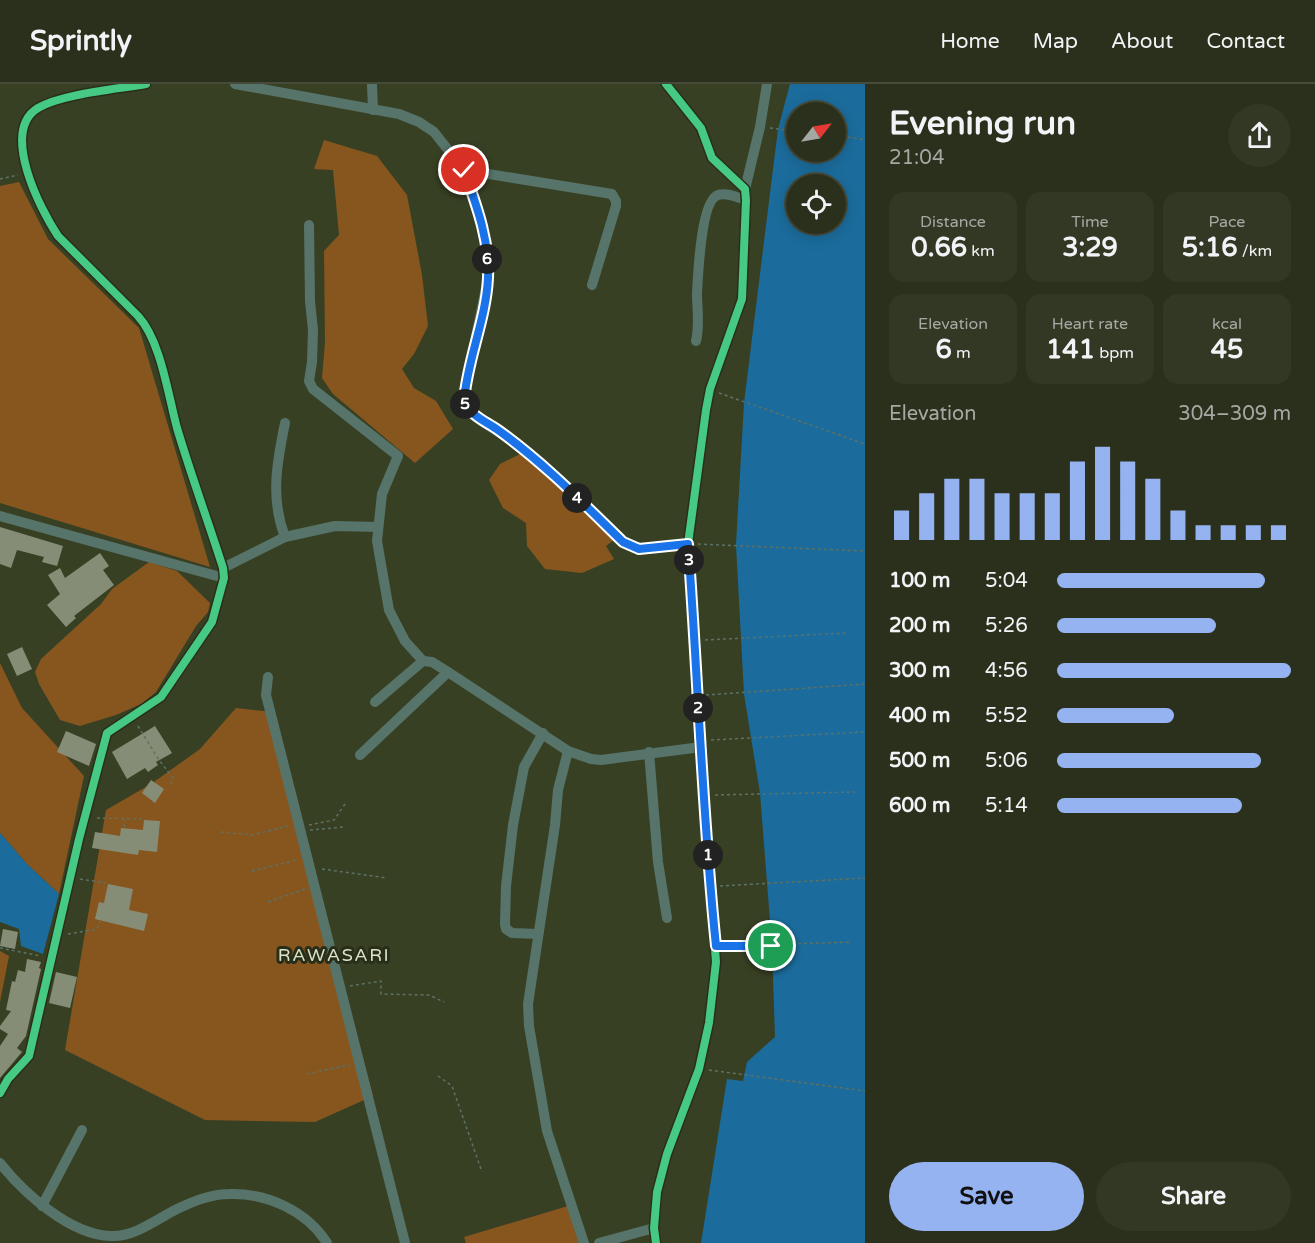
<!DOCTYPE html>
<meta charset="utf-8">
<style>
:root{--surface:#2a301b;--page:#323824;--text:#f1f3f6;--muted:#a5a9a3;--line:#464b3a;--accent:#95b2f1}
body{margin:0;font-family:"Varela Round",sans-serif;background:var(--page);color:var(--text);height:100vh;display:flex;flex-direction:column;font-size:22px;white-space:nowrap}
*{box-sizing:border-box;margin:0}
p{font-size:20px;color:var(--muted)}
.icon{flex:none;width:33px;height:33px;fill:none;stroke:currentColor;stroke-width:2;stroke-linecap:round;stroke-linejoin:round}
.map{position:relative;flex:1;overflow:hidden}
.details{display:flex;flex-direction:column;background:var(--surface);width:450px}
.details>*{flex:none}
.needle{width:39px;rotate:59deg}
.tools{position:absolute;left:786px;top:18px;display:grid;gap:12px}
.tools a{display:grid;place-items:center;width:60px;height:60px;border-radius:50%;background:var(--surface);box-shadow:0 3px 15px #0003,0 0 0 2px var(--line);font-size:30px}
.pin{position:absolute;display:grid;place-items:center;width:51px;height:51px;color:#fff;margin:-26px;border:3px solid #fff;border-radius:50%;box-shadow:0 2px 6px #0007}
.km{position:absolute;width:30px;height:30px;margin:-15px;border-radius:50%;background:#222;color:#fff;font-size:16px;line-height:30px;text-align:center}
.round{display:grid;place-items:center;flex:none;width:63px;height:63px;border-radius:32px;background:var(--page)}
.headline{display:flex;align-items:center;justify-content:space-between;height:102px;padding:0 24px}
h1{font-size:33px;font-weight:700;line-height:45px}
.figures{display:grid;grid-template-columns:repeat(3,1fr);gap:9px;height:102px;padding:6px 24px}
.figures div{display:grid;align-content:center;border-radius:15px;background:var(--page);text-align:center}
.figures b{font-size:26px;font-weight:700}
.figures small{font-size:16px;font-weight:400}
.figures p{font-size:16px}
.chart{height:168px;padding:12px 24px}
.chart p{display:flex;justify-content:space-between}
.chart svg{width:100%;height:108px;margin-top:6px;stroke:var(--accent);stroke-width:6}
.cta{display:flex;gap:12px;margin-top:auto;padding:12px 24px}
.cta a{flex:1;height:69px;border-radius:36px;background:var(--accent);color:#111;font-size:24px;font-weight:700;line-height:69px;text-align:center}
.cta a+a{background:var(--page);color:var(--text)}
ul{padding:0 24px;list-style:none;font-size:20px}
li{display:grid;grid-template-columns:96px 72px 1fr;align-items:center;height:45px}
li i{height:15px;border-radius:8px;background:var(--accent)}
header{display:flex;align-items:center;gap:36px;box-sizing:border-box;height:84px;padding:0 30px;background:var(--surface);border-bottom:2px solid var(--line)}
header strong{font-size:28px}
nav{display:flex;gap:33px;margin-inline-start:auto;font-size:21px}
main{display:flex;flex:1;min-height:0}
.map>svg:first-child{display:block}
</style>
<header>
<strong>Sprintly</strong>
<nav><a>Home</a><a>Map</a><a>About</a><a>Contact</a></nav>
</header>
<main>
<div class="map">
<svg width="865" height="1159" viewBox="0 0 865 1159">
<rect width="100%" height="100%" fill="#384024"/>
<g fill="#87561f">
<polygon points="324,56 377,72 407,111 422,191 428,242 414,270 402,285 414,304 436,317 453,345 415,379 333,310 322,294 325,258 324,167 339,151 333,86 314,85"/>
<polygon points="19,98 48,155 139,244 210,483 0,419 0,102"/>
<polygon points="522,369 615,455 606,462 614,475 582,489 545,485 527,462 526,439 503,424 489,396 500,380"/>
<polygon points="149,478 177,487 210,519 208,528 196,542 156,608 141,620 116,631 80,642 60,636 39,600 35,588 41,575 101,520 112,505"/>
<polygon points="0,579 22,624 84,692 59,810 27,780 0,749"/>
<polygon points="236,624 272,628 373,1012 315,1038 205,1036 65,966 106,726 151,700 200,665"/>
<polygon points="0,867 9,872 0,918"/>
<polygon points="568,1122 579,1159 466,1159 464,1153"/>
</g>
<g fill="#1b6c9c" fill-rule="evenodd">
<path d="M790,0H865V1159H701L727,995L743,997L747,978L775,953L772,862L760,709L744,610L736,461L744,319L778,45ZM796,28H836V68H796ZM796,100H836V140H796Z"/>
<polygon points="0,749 27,780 59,810 43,870 21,862 19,845 0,838"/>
</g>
<g fill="#868d76">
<polygon points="0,443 63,462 57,482 42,478 44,473 17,466 11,484 0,480"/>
<polygon points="100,469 109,482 103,486 114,501 74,532 76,534 66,543 47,521 60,510 48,491 60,484 65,494"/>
<polygon points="22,563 32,585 17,592 7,570"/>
<polygon points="155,642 172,669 156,678 158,681 148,688 145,684 127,695 112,668"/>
<polygon points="66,647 96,660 89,682 57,668"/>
<polygon points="151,696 164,705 155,719 142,709"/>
<polygon points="144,736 160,737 157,768 139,766 138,771 92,764 95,748 120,752 121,744 143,746"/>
<polygon points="108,800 133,805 129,826 148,830 144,847 95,835 99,818 104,819"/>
<polygon points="3,845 18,848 15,865 0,862"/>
<polygon points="27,875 41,878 39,884 41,885 26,952 17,964 22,968 0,994 0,962 8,950 0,945 0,942 11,927 6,926 12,897 15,898 18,886 25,888"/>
<polygon points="56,888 77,893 70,924 49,919"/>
</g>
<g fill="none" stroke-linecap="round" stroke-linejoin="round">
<g stroke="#5d7165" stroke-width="1.5" stroke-dasharray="3 3" stroke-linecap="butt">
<polyline points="770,44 796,47"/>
<polyline points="836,51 865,56"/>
<polyline points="0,95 18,91"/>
<polyline points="719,309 865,360"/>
<polyline points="698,460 865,467"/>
<polyline points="705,556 848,549"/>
<polyline points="706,611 865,600"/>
<polyline points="138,642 159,676 173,694 170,701"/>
<polyline points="711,656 865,648"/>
<polyline points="715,711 855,708"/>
<polyline points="97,734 144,735"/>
<polyline points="309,741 334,736 345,720"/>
<polyline points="124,743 124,735"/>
<polyline points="310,746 344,743"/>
<polyline points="221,748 252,751 288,742"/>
<polyline points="322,785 387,794"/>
<polyline points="252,787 297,776"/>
<polyline points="80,795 106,799"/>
<polyline points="720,802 865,794"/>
<polyline points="268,818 305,805"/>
<polyline points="68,850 97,845 100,837"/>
<polyline points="726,862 852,858"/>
<polyline points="0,864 41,872"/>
<polyline points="350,902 381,897 381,910 429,911 444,918"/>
<polyline points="709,986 865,1007"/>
<polyline points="307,990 349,981"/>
<polyline points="438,992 452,1002 482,1088"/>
</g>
<g stroke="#57746a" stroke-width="10">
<path d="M235,0L399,30L419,38L434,48L464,86L478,125L486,163L488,194L464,311C462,332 492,342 507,353C549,385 585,422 623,458L639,465L688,460"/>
<polyline points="372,0 373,26"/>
<polyline points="464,86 612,110 616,117 616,122 592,201"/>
<polyline points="745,105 760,43 767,0"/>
<polyline points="309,141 310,217 313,246 312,278 309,297 313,305 398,372 382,410 377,457 389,526 405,557 423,577"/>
<path d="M696,257C700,241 697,225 697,209C698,192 701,116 718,111C727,108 738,114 746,116"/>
<polyline points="0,432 224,494"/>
<path d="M285,453C270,414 277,378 285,339"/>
<polyline points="223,484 285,453 335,442 378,443"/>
<polyline points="268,593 266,611 405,1159"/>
<polyline points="375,618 423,577 432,578 448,588 568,667 591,675 601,676 701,663"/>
<polyline points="568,667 558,706 555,741 528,920 529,942 547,1047 584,1159"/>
<polyline points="649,668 658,778 667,834"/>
<polyline points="360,671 448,588"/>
<polyline points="538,850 512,849 506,845 505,840 506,802 513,741 524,683 543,649"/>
<path d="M0,1009L8,995L29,972L79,755L107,649L161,613L212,538L224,494L223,484C208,437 191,391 177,344C168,311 161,257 138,232L58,152C40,125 0,47 38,24C61,10 118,5 146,0"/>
<path d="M0,1079C24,1109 70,1151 111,1152C135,1153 157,1135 177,1125C194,1117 211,1110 230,1110C267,1109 307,1127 327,1159"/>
<polyline points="42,1122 82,1046"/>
<polyline points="599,1159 654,1144"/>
<polyline points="656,1159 654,1144 657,1108 667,1070 699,985 709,939 716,878 696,612 695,556 688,460 706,326 710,305 742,215 746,116 745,105 712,74 701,44 666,0"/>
</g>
<defs>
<g id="cycleway">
<path d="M0,1009L8,995L29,972L79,755L107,649L161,613L212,538L224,494L223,484C208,437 191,391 177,344C168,311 161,257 138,232L58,152C40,125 0,47 38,24C61,10 118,5 146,0"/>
<polyline points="656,1159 654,1144 657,1108 667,1070 699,985 709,939 716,878 696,612 695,556 688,460 706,326 710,305 742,215 746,116 745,105 712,74 701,44 666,0"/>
</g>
</defs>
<use href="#cycleway" stroke="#282e19" stroke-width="11"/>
<use href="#cycleway" stroke="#46c982" stroke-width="8"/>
</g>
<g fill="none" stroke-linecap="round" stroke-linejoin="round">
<defs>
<path id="route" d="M464,86C476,120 490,157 488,194C486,236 467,276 464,317C471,332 485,337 498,346C544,379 583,419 623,458L639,465L688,460C698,594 702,728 716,862H771"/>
</defs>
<use href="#route" stroke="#fff" stroke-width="12"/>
<use href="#route" stroke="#1a73e8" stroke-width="8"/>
</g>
<g text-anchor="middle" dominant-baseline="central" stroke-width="6" stroke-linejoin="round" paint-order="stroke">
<g font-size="18" letter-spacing="1.5" fill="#d9e3c8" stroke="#282e19">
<text x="334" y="871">RAWASARI</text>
</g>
</g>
</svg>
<div class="tools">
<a><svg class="needle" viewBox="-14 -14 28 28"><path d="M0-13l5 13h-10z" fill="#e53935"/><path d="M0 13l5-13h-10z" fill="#a5a9a3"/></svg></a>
<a><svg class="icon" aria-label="locate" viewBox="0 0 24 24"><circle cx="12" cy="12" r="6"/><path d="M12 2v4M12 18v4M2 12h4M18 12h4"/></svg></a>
</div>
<div class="pin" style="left:771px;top:862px;background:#1e9e55"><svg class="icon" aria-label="arrive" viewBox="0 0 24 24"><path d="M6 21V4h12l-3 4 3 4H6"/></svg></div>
<div class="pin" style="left:464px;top:86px;background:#d93025"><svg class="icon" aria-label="check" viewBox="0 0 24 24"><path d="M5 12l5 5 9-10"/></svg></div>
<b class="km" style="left:708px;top:771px">1</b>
<b class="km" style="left:698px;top:624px">2</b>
<b class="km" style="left:689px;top:476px">3</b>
<b class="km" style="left:577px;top:414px">4</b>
<b class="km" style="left:465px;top:320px">5</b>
<b class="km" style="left:487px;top:175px">6</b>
</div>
<section class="details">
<div class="headline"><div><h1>Evening run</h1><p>21:04</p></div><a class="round"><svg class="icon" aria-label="share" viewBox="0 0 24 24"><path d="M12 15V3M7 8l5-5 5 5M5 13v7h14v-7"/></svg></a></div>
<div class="figures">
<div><p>Distance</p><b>0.66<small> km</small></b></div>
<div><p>Time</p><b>3:29</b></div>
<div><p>Pace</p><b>5:16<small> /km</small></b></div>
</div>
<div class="figures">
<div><p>Elevation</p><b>6<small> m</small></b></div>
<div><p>Heart rate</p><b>141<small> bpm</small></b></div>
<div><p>kcal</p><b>45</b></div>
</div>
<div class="chart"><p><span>Elevation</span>304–309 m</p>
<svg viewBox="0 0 160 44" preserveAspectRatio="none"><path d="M5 44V32M15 44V25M25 44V19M35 44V19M45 44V25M55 44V25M65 44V25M75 44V12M85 44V6M95 44V12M105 44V19M115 44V32M125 44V38M135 44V38M145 44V38M155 44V38"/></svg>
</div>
<ul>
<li><b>100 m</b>5:04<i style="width:89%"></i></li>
<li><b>200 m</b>5:26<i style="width:68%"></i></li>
<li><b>300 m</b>4:56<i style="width:100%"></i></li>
<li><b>400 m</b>5:52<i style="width:50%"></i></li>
<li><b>500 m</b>5:06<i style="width:87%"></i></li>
<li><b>600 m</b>5:14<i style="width:79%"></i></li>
</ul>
<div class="cta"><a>Save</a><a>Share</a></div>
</section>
</main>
